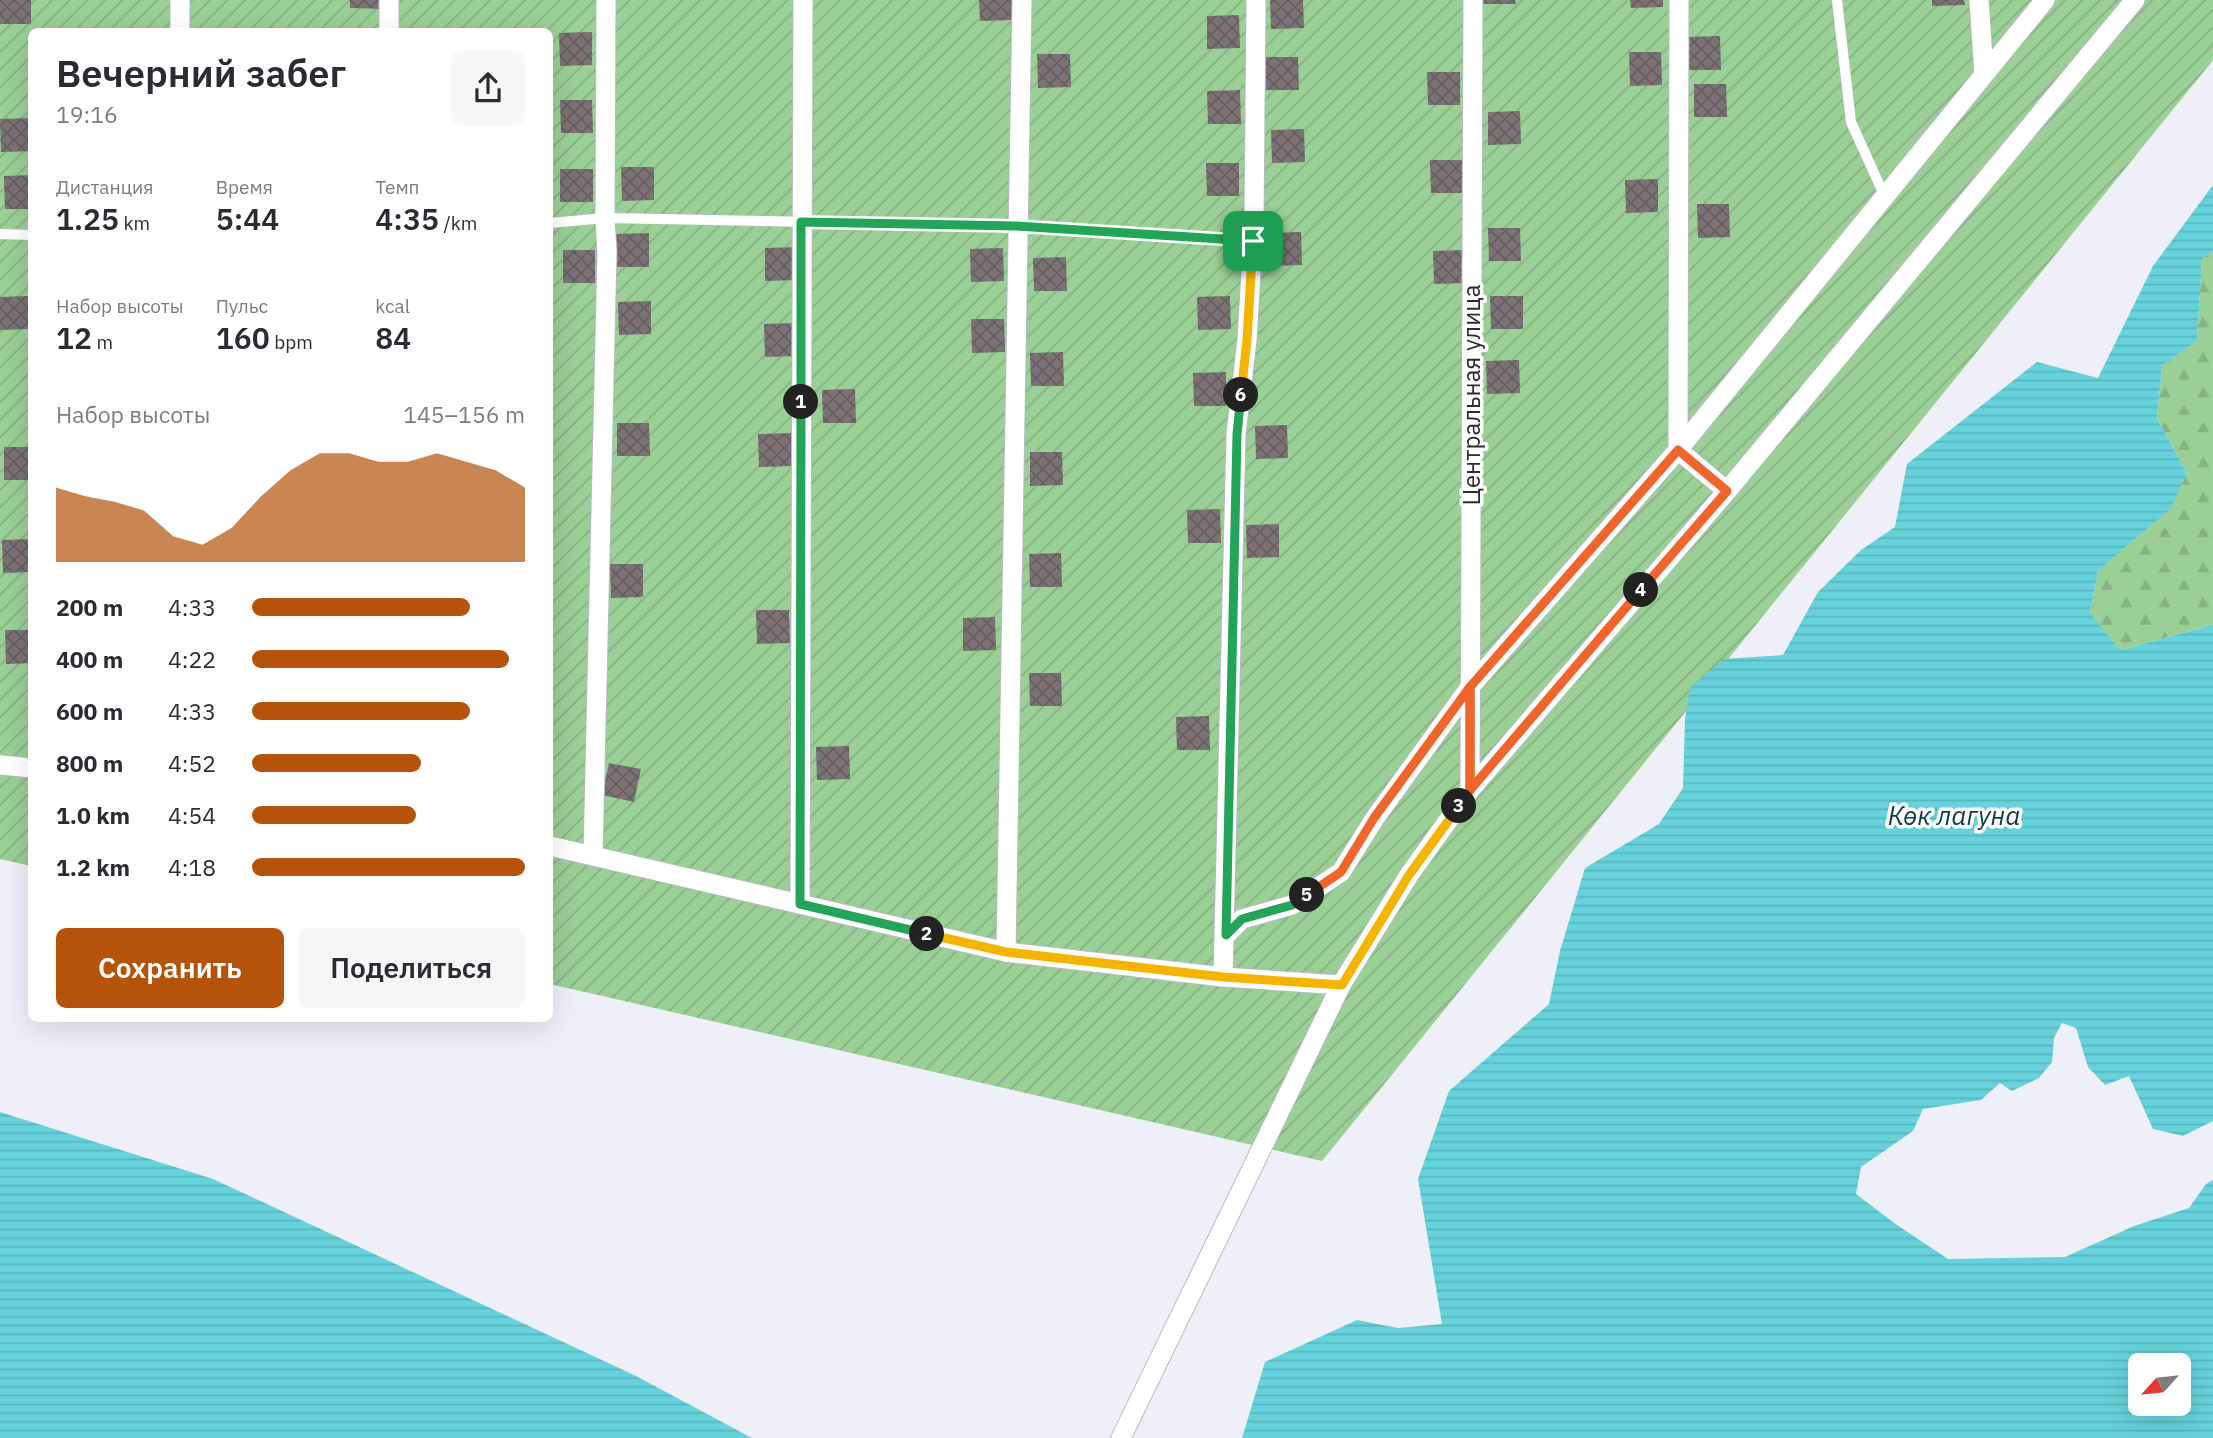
<!DOCTYPE html>
<html lang="ru">
<meta charset="utf-8">
<style>
:root{--surface:#fff;--page:#f7f7f7;--text:#2b2b33;--muted:#7c7c81;--accent:#b45309}
body{margin:0;font-family:"IBM Plex Sans",sans-serif;background:var(--page);color:var(--text);height:100vh;display:flex;flex-direction:column;font-size:26px;white-space:nowrap}
*{box-sizing:border-box;margin:0}
p{font-size:23px;color:var(--muted)}
.icon{flex:none;width:38px;height:38px;fill:none;stroke:currentColor;stroke-width:2;stroke-linecap:round;stroke-linejoin:round}
.map{position:relative;flex:1;overflow:hidden}
.side{position:absolute;left:28px;top:28px;width:525px;height:994px;display:flex;flex-direction:column;background:var(--surface);border-radius:10px;box-shadow:0 7px 28px #0002}
.side>*{flex:none}
.needle{width:46px;rotate:243deg}
.tools{position:absolute;left:2128px;top:1353px;display:grid;gap:14px}
.tools a{display:grid;place-items:center;width:63px;height:63px;border-radius:10px;background:var(--surface);box-shadow:0 7px 28px #0002;font-size:35px}
.pin{position:absolute;display:grid;place-items:center;width:60px;height:60px;color:#fff;margin:-30px;border-radius:14px;box-shadow:0 4px 10px #0006}
.km{position:absolute;width:35px;height:35px;margin:-18px;border-radius:50%;background:#222;color:#fff;font-size:19px;line-height:35px;text-align:center}
.round{display:grid;place-items:center;flex:none;width:74px;height:74px;border-radius:10px;background:var(--page)}
.overview{display:flex;align-items:center;justify-content:space-between;height:119px;padding:0 28px}
h1{font-size:38px;font-weight:600;line-height:52px}
.stats{display:grid;grid-template-columns:repeat(3,1fr);gap:10px;height:119px;padding:7px 28px}
.stats div{display:grid;align-content:center}
.stats b{font-size:30px;font-weight:600}
.stats small{font-size:19px;font-weight:400}
.stats p{font-size:19px}
.chart{height:196px;padding:14px 28px}
.chart p{display:flex;justify-content:space-between}
.chart svg{width:100%;height:126px;margin-top:7px;fill:var(--accent);opacity:.7}
.cta{display:flex;gap:14px;margin-top:auto;padding:14px 28px}
.cta a{flex:1;height:80px;border-radius:10px;background:var(--accent);color:#fff;font-size:28px;font-weight:600;line-height:80px;text-align:center}
.cta a+a{background:var(--page);color:var(--text)}
ul{padding:0 28px;list-style:none;font-size:23px}
li{display:grid;grid-template-columns:112px 84px 1fr;align-items:center;height:52px}
li i{height:18px;border-radius:9px;background:var(--accent)}
.map>svg:first-child{display:block}
</style>
<div class="map">
<svg width="2213" height="1438" viewBox="0 0 2213 1438">
<defs>
<pattern id="forest-firs" width="22" height="20" patternUnits="userSpaceOnUse" patternTransform="scale(1.75)"><rect width="22" height="20" fill="#9acf96"/><path d="M5 1l3.5 6h-7zM16 11l3.5 6h-7z" fill="#85b282"/></pattern>
<pattern id="garden-furrows" width="10" height="10" patternUnits="userSpaceOnUse" patternTransform="scale(1.75)"><rect width="10" height="10" fill="#9acf96"/><path d="M-1 1l2-2M0 10L10 0M9 11l2-2" fill="none" stroke="#85b282"/></pattern>
<pattern id="water-rules" width="6" height="5" patternUnits="userSpaceOnUse" patternTransform="scale(1.75)"><rect width="6" height="5" fill="#66d2db"/><path d="M0 2.5h6" fill="none" stroke="#59b4bc"/></pattern>
<pattern id="building-cross-hatch" width="8" height="8" patternUnits="userSpaceOnUse" patternTransform="scale(1.75)"><rect width="8" height="8" fill="#7c7276"/><path d="M0 0l8 8M0 8l8-8" fill="none" stroke="#665e61"/></pattern>
</defs>
<rect width="100%" height="100%" fill="#eeeff9"/>
<polygon fill="url(#forest-firs)" points="2213,251 2213,625 2120,650 2090,614 2098,571 2170,508 2187,473 2157,419 2162,366 2197,341 2202,259"/>
<polygon fill="url(#garden-furrows)" points="0,0 2213,0 2213,60 1322,1161 550,984 550,32 32,32 31,866 0,859"/>
<g fill="url(#water-rules)" fill-rule="evenodd">
<path d="M2213,185V251L2202,259L2197,341L2162,366L2157,419L2187,473L2171,508L2098,571L2090,613L2120,650L2213,625V1121L2183,1136L2153,1129L2129,1076L2105,1085L2088,1067L2076,1028L2062,1023L2054,1038L2052,1062L2039,1078L2012,1091L2000,1083L1981,1100L1923,1109L1913,1131L1861,1167L1856,1194L1897,1225L1948,1259L2065,1257L2134,1226L2189,1208L2206,1184L2213,1180V1438H1242L1265,1362L1357,1320L1398,1328L1442,1324L1418,1179L1449,1091L1549,1004L1560,951L1585,868L1659,824L1683,788L1685,719L1690,688L1723,659L1783,655L1818,592L1861,550L1895,527L1907,464L2037,362L2098,378L2153,266ZM2140,1365H2179V1404H2140Z"/>
<polygon points="0,1112 213,1179 634,1375 752,1438 0,1438"/>
</g>
<g fill="url(#building-cross-hatch)">
<rect x="0" y="0" width="31" height="24"/>
<polygon points="350,0 382,0 382,9 350,8"/>
<polygon points="979,0 1012,0 1013,20 980,21"/>
<polygon points="1270,0 1303,0 1304,28 1271,29"/>
<polygon points="1483,0 1515,0 1516,4 1483,4"/>
<polygon points="1630,0 1663,0 1663,7 1631,8"/>
<polygon points="1932,0 1964,0 1965,5 1932,6"/>
<polygon points="1239,15 1240,48 1207,49 1207,16"/>
<polygon points="592,32 592,65 560,66 559,33"/>
<polygon points="1720,36 1721,70 1688,70 1687,37"/>
<polygon points="1629,52 1661,52 1662,85 1630,86"/>
<polygon points="1037,54 1070,54 1071,87 1038,88"/>
<polygon points="1266,57 1298,57 1299,90 1266,90"/>
<polygon points="1427,72 1460,72 1460,105 1428,105"/>
<polygon points="1694,84 1726,84 1727,117 1694,117"/>
<polygon points="1240,90 1241,124 1208,124 1207,91"/>
<polygon points="560,100 592,100 593,133 561,133"/>
<polygon points="1520,111 1521,144 1488,145 1488,112"/>
<polygon points="32,118 32,151 1,152 0,119"/>
<polygon points="1304,129 1305,162 1272,163 1271,130"/>
<polygon points="1430,160 1463,160 1463,193 1431,193"/>
<polygon points="1206,163 1239,163 1239,196 1207,196"/>
<polygon points="621,167 654,167 654,200 622,201"/>
<rect x="560" y="169" width="33" height="33"/>
<polygon points="32,175 32,209 5,209 4,176"/>
<polygon points="1658,179 1658,212 1626,213 1625,180"/>
<polygon points="1697,204 1729,204 1730,237 1698,238"/>
<polygon points="1488,228 1520,228 1521,261 1489,261"/>
<polygon points="1301,232 1302,265 1270,266 1269,233"/>
<polygon points="649,233 649,267 616,267 616,234"/>
<polygon points="797,247 798,280 765,281 765,248"/>
<polygon points="1003,248 1004,281 971,282 970,249"/>
<rect x="563" y="250" width="32" height="33"/>
<polygon points="1465,250 1466,283 1434,284 1433,251"/>
<polygon points="1066,257 1067,291 1034,291 1033,258"/>
<polygon points="28,296 29,329 0,330 0,297"/>
<polygon points="1230,296 1231,329 1198,330 1197,297"/>
<polygon points="1490,296 1523,296 1523,329 1491,329"/>
<polygon points="651,301 651,334 619,335 618,302"/>
<polygon points="971,319 1004,319 1005,352 972,353"/>
<polygon points="797,323 797,356 765,357 764,324"/>
<polygon points="1063,352 1064,386 1031,386 1030,353"/>
<polygon points="1519,360 1520,393 1487,394 1486,361"/>
<polygon points="1226,372 1226,406 1194,406 1193,373"/>
<polygon points="855,389 856,423 823,423 822,390"/>
<polygon points="617,423 649,423 650,456 617,456"/>
<polygon points="1287,425 1288,458 1256,459 1255,426"/>
<polygon points="791,433 791,466 759,467 758,434"/>
<rect x="4" y="447" width="28" height="33"/>
<polygon points="1030,452 1062,452 1063,485 1030,486"/>
<polygon points="1220,509 1221,543 1188,543 1187,510"/>
<polygon points="1279,524 1279,557 1247,558 1246,525"/>
<polygon points="32,539 32,572 3,573 2,540"/>
<polygon points="1061,553 1062,587 1030,587 1029,554"/>
<polygon points="610,564 643,564 643,597 611,598"/>
<polygon points="756,610 789,610 790,643 757,644"/>
<polygon points="995,617 996,650 963,651 963,618"/>
<polygon points="5,630 32,630 32,663 6,664"/>
<polygon points="1029,673 1061,673 1062,706 1030,706"/>
<polygon points="1209,716 1210,750 1177,750 1176,717"/>
<polygon points="849,746 850,779 817,780 816,747"/>
<polygon points="609,763 641,769 634,802 602,795"/>
</g>
<g fill="none" stroke-linecap="round" stroke-linejoin="round">
<defs>
<g id="lane">
<polyline points="1837,0 1851,122 1885,197"/>
<polyline points="550,223 605,218 1016,226 1253,241"/>
<polyline points="0,234 32,235"/>
</g>
<g id="street">
<polyline points="180,0 180,32"/>
<polyline points="389,0 389,32"/>
<polyline points="1679,0 1678,450 1727,491"/>
<polyline points="1979,0 1984,74"/>
<polyline points="0,765 32,768"/>
<polyline points="1470,790 1473,0"/>
<polyline points="550,846 1006,952 1223,977 1341,985"/>
<polyline points="593,856 607,252 605,218 606,0"/>
<polyline points="800,904 803,0"/>
<polyline points="1226,935 1242,919 1292,905 1341,872 1375,818 1470,687 1678,450 2045,0"/>
<polyline points="1006,952 1022,0"/>
<polyline points="1223,977 1236,434 1247,340 1254,221 1256,0"/>
<polyline points="1121,1438 1341,985 1409,875 1470,790 1727,491 2135,0"/>
</g>
</defs>
<use href="#lane" stroke="#b8bac3" stroke-width="11"/>
<use href="#street" stroke="#b8bac3" stroke-width="21"/>
<use href="#lane" stroke="#fff" stroke-width="10"/>
<use href="#street" stroke="#fff" stroke-width="19"/>
</g>
<g fill="none" stroke-linecap="round" stroke-linejoin="round">
<defs>
<polyline id="split-1" points="801,402 801,222 1016,226 1253,241"/>
<polyline id="split-2" points="801,402 800,904 927,934"/>
<polyline id="split-3" points="927,934 1006,952 1223,977 1342,985 1409,875 1459,806"/>
<polyline id="split-4" points="1459,806 1470,790 1470,687 1678,450 1727,491 1641,590"/>
<polyline id="split-5" points="1307,895 1341,872 1374,818 1470,687 1470,790 1641,590"/>
<polyline id="split-6" points="1241,395 1237,434 1226,935 1242,919 1292,905 1307,895"/>
<polyline id="split-7" points="1241,395 1247,340 1253,241"/>
</defs>
<use href="#split-1" stroke="#fff" stroke-width="14"/>
<use href="#split-2" stroke="#fff" stroke-width="14"/>
<use href="#split-3" stroke="#fff" stroke-width="14"/>
<use href="#split-4" stroke="#fff" stroke-width="14"/>
<use href="#split-5" stroke="#fff" stroke-width="14"/>
<use href="#split-6" stroke="#fff" stroke-width="14"/>
<use href="#split-7" stroke="#fff" stroke-width="14"/>
<use href="#split-1" stroke="#22a559" stroke-width="9"/>
<use href="#split-2" stroke="#22a559" stroke-width="9"/>
<use href="#split-3" stroke="#f5b400" stroke-width="9"/>
<use href="#split-4" stroke="#f0652b" stroke-width="9"/>
<use href="#split-5" stroke="#f0652b" stroke-width="9"/>
<use href="#split-6" stroke="#22a559" stroke-width="9"/>
<use href="#split-7" stroke="#f5b400" stroke-width="9"/>
</g>
<g text-anchor="middle" dominant-baseline="central" stroke-width="7" stroke-linejoin="round" paint-order="stroke">
<g font-size="24" fill="#2c2c30" stroke="#fdfdfd">
<text transform="translate(1471 395) rotate(-90)">Центральная улица</text>
</g>
<g font-size="26" font-style="italic" fill="#0b3e42" stroke="#fdfdfd">
<text x="1954" y="815">Көк лагуна</text>
</g>
</g>
</svg>
<div class="tools">
<a><svg class="needle" viewBox="-14 -14 28 28"><path d="M0-13l5 13h-10z" fill="#e53935"/><path d="M0 13l5-13h-10z" fill="#7c7c81"/></svg></a>
</div>
<div class="pin" style="left:1253px;top:241px;background:#1e9e55"><svg class="icon" aria-label="arrive" viewBox="0 0 24 24"><path d="M6 21V4h12l-3 4 3 4H6"/></svg></div>
<b class="km" style="left:801px;top:402px">1</b>
<b class="km" style="left:927px;top:934px">2</b>
<b class="km" style="left:1459px;top:806px">3</b>
<b class="km" style="left:1641px;top:590px">4</b>
<b class="km" style="left:1307px;top:895px">5</b>
<b class="km" style="left:1241px;top:395px">6</b>
<section class="side">
<div class="overview"><div><h1>Вечерний забег</h1><p>19:16</p></div><a class="round"><svg class="icon" aria-label="share" viewBox="0 0 24 24"><path d="M12 15V3M7 8l5-5 5 5M5 13v7h14v-7"/></svg></a></div>
<div class="stats">
<div><p>Дистанция</p><b>1.25<small> km</small></b></div>
<div><p>Время</p><b>5:44</b></div>
<div><p>Темп</p><b>4:35<small> /km</small></b></div>
</div>
<div class="stats">
<div><p>Набор высоты</p><b>12<small> m</small></b></div>
<div><p>Пульс</p><b>160<small> bpm</small></b></div>
<div><p>kcal</p><b>84</b></div>
</div>
<div class="chart"><p><span>Набор высоты</span>145–156 m</p>
<svg viewBox="0 0 160 44" preserveAspectRatio="none"><path d="M0 44V18L10 21L20 23L30 26L40 35L50 38L60 32L70 21L80 12L90 6L100 6L110 9L120 9L130 6L140 9L150 12L160 18V44z"/></svg>
</div>
<ul>
<li><b>200 m</b>4:33<i style="width:80%"></i></li>
<li><b>400 m</b>4:22<i style="width:94%"></i></li>
<li><b>600 m</b>4:33<i style="width:80%"></i></li>
<li><b>800 m</b>4:52<i style="width:62%"></i></li>
<li><b>1.0 km</b>4:54<i style="width:60%"></i></li>
<li><b>1.2 km</b>4:18<i style="width:100%"></i></li>
</ul>
<div class="cta"><a>Сохранить</a><a>Поделиться</a></div>
</section>
</div>
